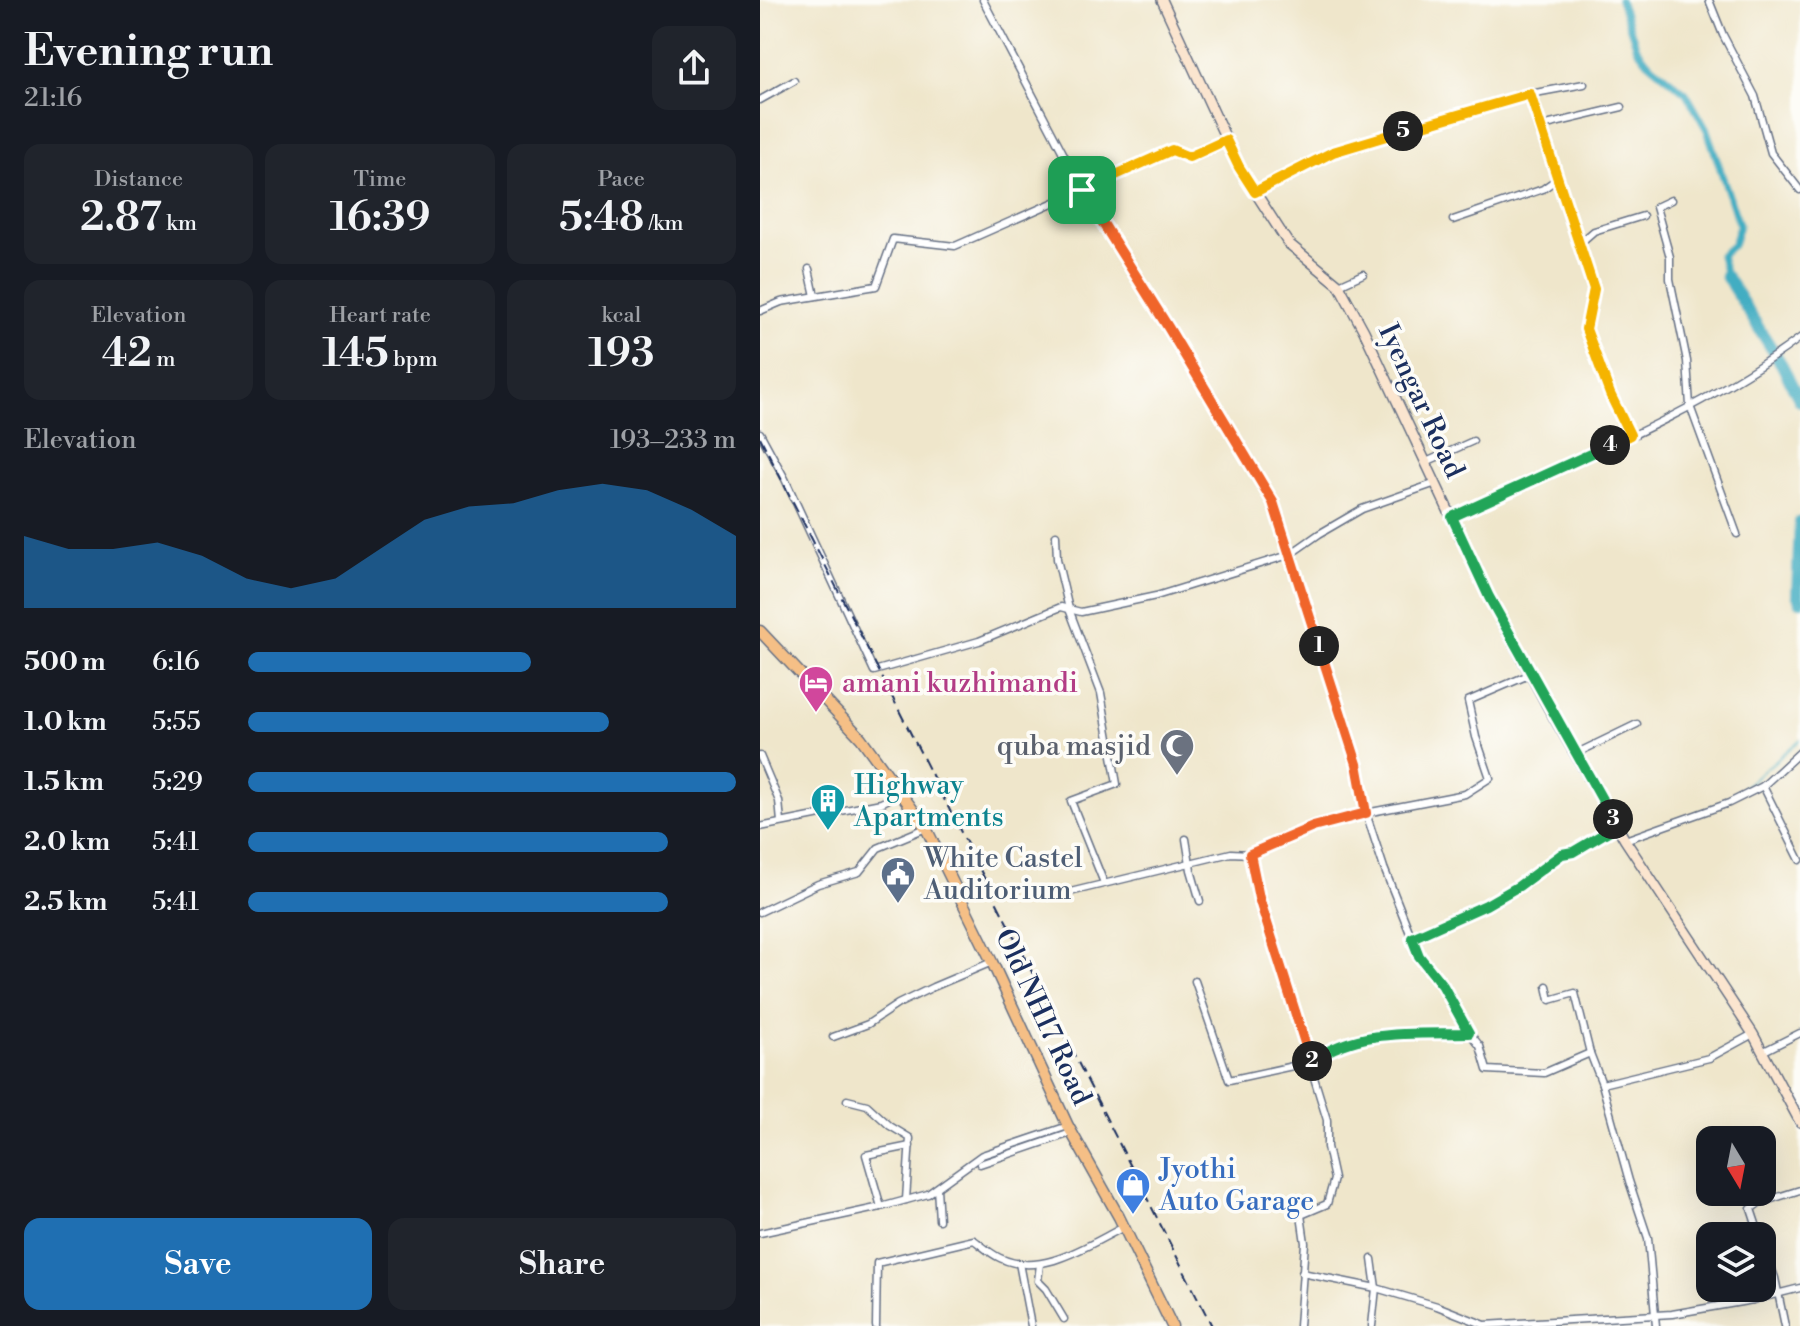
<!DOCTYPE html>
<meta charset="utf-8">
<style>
:root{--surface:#171b24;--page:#20242c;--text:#f1f3f6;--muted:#9ea1a6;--accent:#1f6fb2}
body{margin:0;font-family:"Libre Bodoni",serif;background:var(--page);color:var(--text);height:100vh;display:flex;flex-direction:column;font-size:30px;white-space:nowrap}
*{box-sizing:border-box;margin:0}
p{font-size:26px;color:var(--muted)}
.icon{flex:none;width:44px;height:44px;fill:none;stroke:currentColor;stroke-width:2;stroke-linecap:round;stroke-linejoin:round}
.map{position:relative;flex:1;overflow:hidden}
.drawer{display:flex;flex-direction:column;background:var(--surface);width:760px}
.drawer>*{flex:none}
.needle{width:52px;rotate:170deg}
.buttons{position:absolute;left:936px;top:1126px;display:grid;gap:16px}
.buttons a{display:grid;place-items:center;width:80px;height:80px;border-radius:16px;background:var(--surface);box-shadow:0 8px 32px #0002;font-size:40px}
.pin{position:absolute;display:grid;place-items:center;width:68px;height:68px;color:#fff;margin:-34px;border-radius:16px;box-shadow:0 4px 12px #0006}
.km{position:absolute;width:40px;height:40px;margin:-20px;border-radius:50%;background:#222;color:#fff;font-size:22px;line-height:40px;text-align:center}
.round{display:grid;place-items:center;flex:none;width:84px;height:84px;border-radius:16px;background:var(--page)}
.overview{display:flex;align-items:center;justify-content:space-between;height:136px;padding:0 24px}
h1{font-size:44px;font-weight:600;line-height:60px}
.stats{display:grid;grid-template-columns:repeat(3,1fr);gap:12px;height:136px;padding:8px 24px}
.stats div{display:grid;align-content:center;border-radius:16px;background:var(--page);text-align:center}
.stats b{font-size:40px;font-weight:600}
.stats small{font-size:22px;font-weight:400}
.stats p{font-size:22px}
.chart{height:224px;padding:16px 24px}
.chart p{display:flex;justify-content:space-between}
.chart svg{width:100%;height:144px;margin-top:8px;fill:var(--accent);opacity:.7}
.primary-button{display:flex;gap:16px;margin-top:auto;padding:16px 24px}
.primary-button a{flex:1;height:92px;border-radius:16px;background:var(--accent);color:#fff;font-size:32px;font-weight:600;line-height:92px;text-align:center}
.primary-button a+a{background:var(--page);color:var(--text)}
ul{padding:0 24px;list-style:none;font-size:26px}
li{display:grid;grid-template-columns:128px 96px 1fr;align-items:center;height:60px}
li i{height:20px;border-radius:10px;background:var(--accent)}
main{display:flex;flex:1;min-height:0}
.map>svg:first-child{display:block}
</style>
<main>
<section class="drawer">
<div class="overview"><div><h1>Evening run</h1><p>21:16</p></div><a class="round"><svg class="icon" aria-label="share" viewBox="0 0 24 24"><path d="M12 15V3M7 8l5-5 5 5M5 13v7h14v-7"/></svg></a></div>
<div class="stats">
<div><p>Distance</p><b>2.87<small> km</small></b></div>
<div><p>Time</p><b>16:39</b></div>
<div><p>Pace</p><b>5:48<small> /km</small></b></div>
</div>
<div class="stats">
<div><p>Elevation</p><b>42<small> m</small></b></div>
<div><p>Heart rate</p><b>145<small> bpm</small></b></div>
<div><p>kcal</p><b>193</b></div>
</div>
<div class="chart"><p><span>Elevation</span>193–233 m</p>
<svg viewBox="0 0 160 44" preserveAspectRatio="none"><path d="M0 44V22L10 26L20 26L30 24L40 28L50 35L60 38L70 35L80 26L90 17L100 13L110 12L120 8L130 6L140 8L150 14L160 22V44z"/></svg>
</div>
<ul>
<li><b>500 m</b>6:16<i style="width:58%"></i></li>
<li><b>1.0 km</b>5:55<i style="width:74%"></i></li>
<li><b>1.5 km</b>5:29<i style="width:100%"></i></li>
<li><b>2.0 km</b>5:41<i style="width:86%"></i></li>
<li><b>2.5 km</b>5:41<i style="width:86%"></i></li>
</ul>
<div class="primary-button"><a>Save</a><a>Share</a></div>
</section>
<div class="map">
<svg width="1040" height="1326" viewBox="0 0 1040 1326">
<rect width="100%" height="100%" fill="#fdfcf7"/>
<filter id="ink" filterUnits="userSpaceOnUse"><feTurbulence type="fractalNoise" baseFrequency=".0125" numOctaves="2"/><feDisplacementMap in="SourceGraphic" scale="16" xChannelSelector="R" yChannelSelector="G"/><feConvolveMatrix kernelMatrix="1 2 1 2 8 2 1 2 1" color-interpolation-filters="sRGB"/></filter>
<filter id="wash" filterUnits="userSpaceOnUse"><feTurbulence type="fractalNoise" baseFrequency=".006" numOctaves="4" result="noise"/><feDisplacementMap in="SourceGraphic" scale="32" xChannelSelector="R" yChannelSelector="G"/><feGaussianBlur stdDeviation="1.8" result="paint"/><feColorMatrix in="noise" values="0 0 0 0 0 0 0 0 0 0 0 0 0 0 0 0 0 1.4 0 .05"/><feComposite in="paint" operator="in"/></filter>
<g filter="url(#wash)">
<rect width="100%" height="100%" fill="#efe6cb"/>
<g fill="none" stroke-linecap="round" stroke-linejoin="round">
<polyline stroke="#43adc2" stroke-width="2" points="984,787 1040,740"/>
<polyline stroke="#43adc2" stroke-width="7" points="860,0 877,48 888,62 926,93 947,130 979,225 973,245 961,255 966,276"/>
<g stroke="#43adc2" stroke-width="12">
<polyline points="966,276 1022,365 1040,401"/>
<polyline points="1040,522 1037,594 1040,601"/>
</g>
</g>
</g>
<g filter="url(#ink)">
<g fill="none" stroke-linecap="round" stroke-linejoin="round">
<defs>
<g id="minor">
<polyline points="223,0 336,216 408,327 513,502 597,764 606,813 624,868 659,956 683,986 701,1023 720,1046 727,1070 784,1073 830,1053 842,1084 949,1058 993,1034"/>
<polyline points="949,0 963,35 995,96 1011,153 1040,190"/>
<polyline points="0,100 34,81"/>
<polyline points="782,126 770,94 824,84"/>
<polyline points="797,179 834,289 826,329 850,394 870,435"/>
<polyline points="495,192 573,152 770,94"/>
<polyline points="911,200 896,207 910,257 910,279 927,361 930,406 977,534"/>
<polyline points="693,220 783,189 797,179 782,126 862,107"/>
<polyline points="819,244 834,231 883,216"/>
<polyline points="49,269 55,296"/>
<polyline points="579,285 603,274"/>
<polyline points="0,311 21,302 116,286 133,239 195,246 412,150 429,157 466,140"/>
<polyline points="0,433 25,479 114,671 219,641 301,607 321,612 396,596 529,555 559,534 602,509 676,483"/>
<polyline points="666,462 713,441"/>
<path d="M692,517C809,463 935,416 1040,338"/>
<polyline points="296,535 297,559 309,609 341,693 357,784 311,801 344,883"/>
<polyline points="815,754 877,724"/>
<polyline points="0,756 19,801 21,822"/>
<polyline points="1003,786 1040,860"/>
<polyline points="0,827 121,803 141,793"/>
<polyline points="426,839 431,870 440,901"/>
<polyline points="865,840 969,803 1003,786 1040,752"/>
<polyline points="490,854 499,898 567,1120 567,1147 574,1179 567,1204 541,1215 545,1243 539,1326"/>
<polyline points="302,894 471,853 490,854 553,827 606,813 705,794 730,778 716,737 708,701 771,674"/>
<polyline points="0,912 58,884 99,872 118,848 166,828"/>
<polyline points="652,938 726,905 759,886 802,854 813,852 857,826"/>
<polyline points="435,981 469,1080 551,1062 568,1050 618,1036 709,1033"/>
<polyline points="787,986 790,1000 815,993 830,1053"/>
<polyline points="73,1037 108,1024 138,1004 173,987 232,962"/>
<polyline points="1002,1052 1040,1033"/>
<polyline points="842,1084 869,1181 888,1238 896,1326"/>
<polyline points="87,1100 107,1105 130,1126 150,1138 146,1200"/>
<polyline points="220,1164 311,1133"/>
<polyline points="177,1188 179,1220"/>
<polyline points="121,1207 106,1155 150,1146"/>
<polyline points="0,1233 121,1207 168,1194 222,1155 308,1126"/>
<polyline points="1000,1236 991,1209 999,1203 1040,1190"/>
<polyline points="1002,1241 1015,1278 1025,1326"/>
<polyline points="259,1263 271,1326"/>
<polyline points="280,1264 278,1281 286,1289 304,1319"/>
<polyline points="542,1273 616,1288 677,1306 725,1325 912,1314 993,1300 1040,1288"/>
<polyline points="987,1288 993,1300"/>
<path d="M116,1326L117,1263L214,1240C222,1246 231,1254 240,1258C281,1278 328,1245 364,1227"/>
<polyline points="612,1326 616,1288 612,1259"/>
</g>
<polyline id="secondary" points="402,0 479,167 528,243 579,285 604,331 729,597 788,707 865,840 993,1034 1040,1122"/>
<polyline id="primary" points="0,631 101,738 166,828 232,962 308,1126 359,1217 412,1326"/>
</defs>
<use href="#minor" stroke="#656f84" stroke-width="9"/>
<use href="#secondary" stroke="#656f84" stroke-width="12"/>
<use href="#primary" stroke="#656f84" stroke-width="13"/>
<use href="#minor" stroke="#fff" stroke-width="6"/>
<use href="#secondary" stroke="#fbe5cf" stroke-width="9"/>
<use href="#primary" stroke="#f5bf86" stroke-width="10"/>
<polyline stroke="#1b2f5e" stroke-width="2" stroke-dasharray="12 6" stroke-linecap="butt" points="0,437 452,1326"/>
</g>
</g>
<g fill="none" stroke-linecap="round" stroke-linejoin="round" filter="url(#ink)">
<defs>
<polyline id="split-1" points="322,190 408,327 513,502 559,646"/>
<polyline id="split-2" points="552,1061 551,1062 499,898 490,854 553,827 606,813 597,764 559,646"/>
<path id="split-3" d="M552,1061C597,1028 656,1034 709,1033L683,986L659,956L652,938L726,905L759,886L802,854L813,852L857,826L853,819"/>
<polyline id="split-4" points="850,445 692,517 729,597 853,819"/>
<polyline id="split-5" points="643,131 770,94 834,289 826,329 850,394 870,435 850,445"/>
<polyline id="split-6" points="322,190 412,150 429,157 466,140 479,167 495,192 573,152 643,131"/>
</defs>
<use href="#split-1" stroke="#fff" stroke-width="16"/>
<use href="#split-2" stroke="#fff" stroke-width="16"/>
<use href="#split-3" stroke="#fff" stroke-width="16"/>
<use href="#split-4" stroke="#fff" stroke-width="16"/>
<use href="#split-5" stroke="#fff" stroke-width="16"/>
<use href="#split-6" stroke="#fff" stroke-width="16"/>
<use href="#split-1" stroke="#f0652b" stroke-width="10"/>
<use href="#split-2" stroke="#f0652b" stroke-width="10"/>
<use href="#split-3" stroke="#22a559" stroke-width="10"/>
<use href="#split-4" stroke="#22a559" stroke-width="10"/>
<use href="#split-5" stroke="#f5b400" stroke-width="10"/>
<use href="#split-6" stroke="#f5b400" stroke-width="10"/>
</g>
<defs>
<symbol id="hotel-pin" viewBox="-11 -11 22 30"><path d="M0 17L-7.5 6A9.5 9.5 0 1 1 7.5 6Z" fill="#d1479c" stroke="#fdfcf7"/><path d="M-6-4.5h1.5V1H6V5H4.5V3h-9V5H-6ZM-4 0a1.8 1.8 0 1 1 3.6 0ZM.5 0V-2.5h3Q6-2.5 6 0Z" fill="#fff"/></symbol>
<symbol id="mosque-pin" viewBox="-11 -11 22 30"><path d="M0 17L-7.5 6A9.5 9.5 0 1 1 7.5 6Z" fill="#6b7280" stroke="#fdfcf7"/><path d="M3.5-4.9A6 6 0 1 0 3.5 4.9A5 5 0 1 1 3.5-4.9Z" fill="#fff"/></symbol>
<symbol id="building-pin" viewBox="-11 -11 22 30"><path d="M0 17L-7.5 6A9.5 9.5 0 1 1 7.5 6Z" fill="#0f9aa8" stroke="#fdfcf7"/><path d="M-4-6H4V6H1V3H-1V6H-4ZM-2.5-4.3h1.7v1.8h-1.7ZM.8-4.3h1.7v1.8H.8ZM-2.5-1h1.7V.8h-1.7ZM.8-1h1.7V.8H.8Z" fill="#fff"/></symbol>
<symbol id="civic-pin" viewBox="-11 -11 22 30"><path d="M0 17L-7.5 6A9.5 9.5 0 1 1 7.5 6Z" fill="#5c6f8a" stroke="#fdfcf7"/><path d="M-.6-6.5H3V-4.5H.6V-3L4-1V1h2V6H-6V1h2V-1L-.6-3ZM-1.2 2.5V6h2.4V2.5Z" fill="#fff"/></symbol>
<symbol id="shop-pin" viewBox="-11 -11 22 30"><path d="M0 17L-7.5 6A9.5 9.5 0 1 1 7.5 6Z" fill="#3f7fe0" stroke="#fdfcf7"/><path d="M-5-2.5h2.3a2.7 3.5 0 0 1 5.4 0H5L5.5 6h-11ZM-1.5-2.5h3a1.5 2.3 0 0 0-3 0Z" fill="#fff"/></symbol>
</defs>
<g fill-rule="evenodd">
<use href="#hotel-pin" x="36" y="663" width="40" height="54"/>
<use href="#mosque-pin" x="397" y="726" width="40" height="54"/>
<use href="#building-pin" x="48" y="781" width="40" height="54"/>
<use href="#civic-pin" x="118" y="854" width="40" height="54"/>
<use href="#shop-pin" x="353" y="1165" width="40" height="54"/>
</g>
<g text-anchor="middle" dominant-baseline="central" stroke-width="7" stroke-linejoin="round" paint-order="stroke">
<g font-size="28" fill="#1b2f5e" stroke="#fdfcf7">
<text transform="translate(661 401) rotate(65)">Iyengar Road</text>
<text transform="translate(283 1017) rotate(65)">Old NH17 Road</text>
</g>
<g font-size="28" fill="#b23c85" stroke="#fdfcf7" text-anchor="start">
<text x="82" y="683">amani kuzhimandi</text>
</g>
<g font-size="28" fill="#5b616d" stroke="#fdfcf7" text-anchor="end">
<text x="391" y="746">quba masjid</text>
</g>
<g font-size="28" fill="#0d838f" stroke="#fdfcf7" text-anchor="start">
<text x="94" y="785">Highway<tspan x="94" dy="32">Apartments</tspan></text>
</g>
<g font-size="28" fill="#4e5e75" stroke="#fdfcf7" text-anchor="start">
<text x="164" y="858">White Castel<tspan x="164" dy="32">Auditorium</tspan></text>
</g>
<g font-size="28" fill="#366cbe" stroke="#fdfcf7" text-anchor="start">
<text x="399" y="1169">Jyothi<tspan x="399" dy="32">Auto Garage</tspan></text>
</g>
</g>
</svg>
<div class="buttons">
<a><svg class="needle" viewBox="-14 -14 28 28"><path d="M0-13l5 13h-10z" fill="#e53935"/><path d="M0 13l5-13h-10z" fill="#9ea1a6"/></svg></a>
<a><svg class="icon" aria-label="layers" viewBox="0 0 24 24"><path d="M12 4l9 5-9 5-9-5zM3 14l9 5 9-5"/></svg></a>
</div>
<div class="pin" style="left:322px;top:190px;background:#1e9e55"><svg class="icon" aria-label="arrive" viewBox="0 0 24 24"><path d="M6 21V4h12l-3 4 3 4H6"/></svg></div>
<b class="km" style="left:559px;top:646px">1</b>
<b class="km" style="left:552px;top:1061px">2</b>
<b class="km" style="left:853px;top:819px">3</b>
<b class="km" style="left:850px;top:445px">4</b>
<b class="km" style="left:643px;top:131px">5</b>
</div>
</main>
